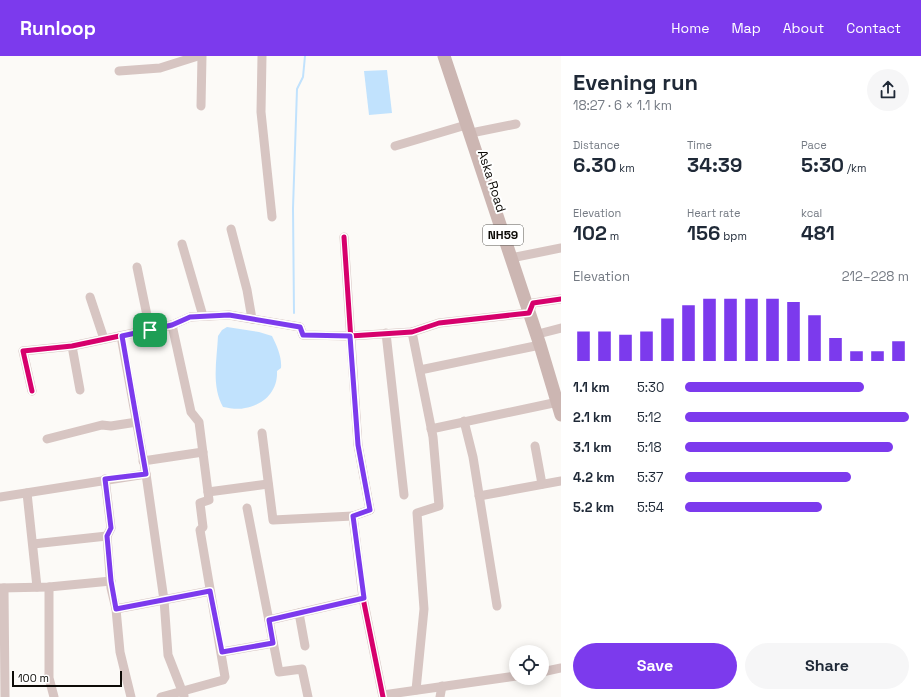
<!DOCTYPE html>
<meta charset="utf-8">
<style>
:root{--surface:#fff;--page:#f6f6f7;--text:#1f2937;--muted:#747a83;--accent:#7c3aed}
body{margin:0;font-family:"Space Grotesk",sans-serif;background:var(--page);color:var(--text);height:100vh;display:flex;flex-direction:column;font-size:15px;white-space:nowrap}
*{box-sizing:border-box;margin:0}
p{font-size:13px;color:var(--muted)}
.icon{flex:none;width:22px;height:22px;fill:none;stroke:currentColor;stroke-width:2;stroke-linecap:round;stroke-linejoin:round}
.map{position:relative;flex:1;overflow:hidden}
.details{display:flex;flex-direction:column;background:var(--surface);width:360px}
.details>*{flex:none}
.tools{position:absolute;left:509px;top:589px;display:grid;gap:8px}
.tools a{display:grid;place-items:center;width:40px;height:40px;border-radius:50%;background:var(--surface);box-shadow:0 2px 10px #0003;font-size:20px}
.scale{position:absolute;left:12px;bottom:10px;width:110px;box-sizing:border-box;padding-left:4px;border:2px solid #0d0b07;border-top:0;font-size:11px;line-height:14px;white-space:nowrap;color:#0d0b07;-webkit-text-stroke:3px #fff;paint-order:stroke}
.pin{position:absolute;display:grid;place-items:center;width:34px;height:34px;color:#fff;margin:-17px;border-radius:8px;box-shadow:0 2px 6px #0006}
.round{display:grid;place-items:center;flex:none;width:42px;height:42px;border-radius:21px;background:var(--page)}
.headline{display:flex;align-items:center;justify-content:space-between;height:68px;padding:0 12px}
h1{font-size:22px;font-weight:800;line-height:30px}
.stats{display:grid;grid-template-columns:repeat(3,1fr);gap:6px;height:68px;padding:4px 12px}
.stats div{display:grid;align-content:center}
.stats b{font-size:20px;font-weight:800}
.stats small{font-size:11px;font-weight:400}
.stats p{font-size:11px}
.chart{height:112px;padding:8px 12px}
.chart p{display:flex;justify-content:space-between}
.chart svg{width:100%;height:72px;margin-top:4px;stroke:var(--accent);stroke-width:6}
.button{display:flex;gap:8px;margin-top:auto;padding:8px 12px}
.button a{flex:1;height:46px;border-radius:24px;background:var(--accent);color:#fff;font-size:16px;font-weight:800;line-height:46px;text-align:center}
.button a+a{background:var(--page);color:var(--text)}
ul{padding:0 12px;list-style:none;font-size:13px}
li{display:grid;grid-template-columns:64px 48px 1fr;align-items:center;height:30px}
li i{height:10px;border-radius:5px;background:var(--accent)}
header{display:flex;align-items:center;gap:24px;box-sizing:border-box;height:56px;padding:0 20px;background:var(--accent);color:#fff}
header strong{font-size:19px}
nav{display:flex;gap:22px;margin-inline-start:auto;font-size:14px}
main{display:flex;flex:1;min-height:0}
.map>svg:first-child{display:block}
</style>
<header>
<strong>Runloop</strong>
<nav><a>Home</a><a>Map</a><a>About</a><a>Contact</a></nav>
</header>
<main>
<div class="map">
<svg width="561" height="641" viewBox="0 0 561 641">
<rect width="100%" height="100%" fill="#fcfaf7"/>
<g fill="#c1e2fd">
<polygon points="387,14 392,57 369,59 364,15"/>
<path d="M227,271L259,276L272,280C277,290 282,301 281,312L277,315C278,335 264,349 245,352C238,354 229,352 223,351C211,330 217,303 218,280L222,274Z"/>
</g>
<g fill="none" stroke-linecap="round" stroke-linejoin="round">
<polyline stroke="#c1e2fd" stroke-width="2" points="294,257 293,152 297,33 303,21 305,0"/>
<g stroke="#d7c5c2" stroke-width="9">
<polyline points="262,0 261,56 272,161"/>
<polyline points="119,15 160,12 198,0"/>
<polyline points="201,50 202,0"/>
<polyline points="476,76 516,68"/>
<polyline points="395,90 466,69"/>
<polyline points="231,173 247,234 252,263"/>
<polyline points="344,181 358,389 370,454 353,460 363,542 383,641"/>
<polyline points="182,188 203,260"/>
<polyline points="511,202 561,192"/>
<polyline points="137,211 150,274"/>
<polyline points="90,241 104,283"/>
<polyline points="412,276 433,381 439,450 417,457 424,553 416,634"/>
<polyline points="386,277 404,439"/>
<polyline points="542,277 561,272"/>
<polyline points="121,280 146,418 164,544 168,599 184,640"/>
<polyline points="72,290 80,334"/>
<polyline points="420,314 540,289"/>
<polyline points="32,335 23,295 72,290 172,269 190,261 229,259 300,271 303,279 350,280 412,276 439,267 529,257 533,247 561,243"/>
<polyline points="464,365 473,401 497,550"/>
<polyline points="431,373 558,346"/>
<polyline points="262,377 273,464 353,460"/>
<polyline points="47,383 102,369 111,370 137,366"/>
<polyline points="535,390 542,428"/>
<polyline points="143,405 203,396"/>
<polyline points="105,423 111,472 107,480 111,532 116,553 120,596 131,641"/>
<polyline points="208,436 268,428"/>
<polyline points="27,437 37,531"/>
<polyline points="479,440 561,425"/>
<polyline points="0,441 146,418"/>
<polyline points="247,452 279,616 302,613 308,641"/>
<polyline points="33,488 107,480"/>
<polyline points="49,531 49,622 54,641"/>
<polyline points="0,532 49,531 111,525"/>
<polyline points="4,532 5,641"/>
<polyline points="116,553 210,535"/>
<polyline points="299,557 305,590"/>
<polyline points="269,564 363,542"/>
<polyline points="222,596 273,587"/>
<polyline points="542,616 561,612"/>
<polyline points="383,639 516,620"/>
<polyline points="161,641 223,624 225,621 200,474 203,471 200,447 209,444 199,366 191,356 172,269"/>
<polyline points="440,641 442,630"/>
</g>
<polyline stroke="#ccb6b2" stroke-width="13" points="444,0 540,289 561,359"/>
<defs>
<g id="cycleway">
<polyline points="344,181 358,389 370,454 353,460 363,542 383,641"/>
<polyline points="32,335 23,295 72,290 172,269 190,261 229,259 300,271 303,279 350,280 412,276 439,267 529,257 533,247 561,243"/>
</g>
</defs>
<use href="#cycleway" stroke="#fff" stroke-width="8"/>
<use href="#cycleway" stroke="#d6006c" stroke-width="5"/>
</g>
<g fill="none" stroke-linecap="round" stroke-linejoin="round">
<defs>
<polygon id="route" points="229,259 300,271 303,279 350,280 358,389 370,454 353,460 364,542 269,564 273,587 222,596 210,535 116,553 111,525 107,480 111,472 105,423 146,418 122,280 172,269 190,261"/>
</defs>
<use href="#route" stroke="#fff" stroke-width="8"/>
<use href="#route" stroke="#7c3aed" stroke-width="5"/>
</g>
<g text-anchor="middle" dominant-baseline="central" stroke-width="4" stroke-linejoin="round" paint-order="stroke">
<rect fill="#fff" stroke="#565451" stroke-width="1" x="483" y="169" width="40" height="20" rx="3"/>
<g font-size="12" font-weight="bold" fill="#0d0b07">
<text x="503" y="179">NH59</text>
</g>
<g font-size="13" fill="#0d0b07" stroke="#fff">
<text transform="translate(492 125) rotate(72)">Aska Road</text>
</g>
</g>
</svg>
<div class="tools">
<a><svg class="icon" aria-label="locate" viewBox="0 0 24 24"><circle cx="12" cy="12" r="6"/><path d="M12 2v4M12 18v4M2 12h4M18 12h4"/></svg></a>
</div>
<div class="scale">100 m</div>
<div class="pin" style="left:150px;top:274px;background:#1e9e55"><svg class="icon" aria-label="arrive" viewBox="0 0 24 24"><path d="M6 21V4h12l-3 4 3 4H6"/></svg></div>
</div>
<section class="details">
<div class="headline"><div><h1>Evening run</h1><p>18:27 · 6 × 1.1 km</p></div><a class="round"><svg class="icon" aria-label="share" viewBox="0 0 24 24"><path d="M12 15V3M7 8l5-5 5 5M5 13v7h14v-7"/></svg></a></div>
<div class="stats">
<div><p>Distance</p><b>6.30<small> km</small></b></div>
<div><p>Time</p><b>34:39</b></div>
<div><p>Pace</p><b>5:30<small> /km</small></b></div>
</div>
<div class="stats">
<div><p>Elevation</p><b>102<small> m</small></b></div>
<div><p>Heart rate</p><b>156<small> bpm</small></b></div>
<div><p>kcal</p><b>481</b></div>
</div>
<div class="chart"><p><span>Elevation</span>212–228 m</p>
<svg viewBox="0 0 160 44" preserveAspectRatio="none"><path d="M5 44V26M15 44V26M25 44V28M35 44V26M45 44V18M55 44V10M65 44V6M75 44V6M85 44V6M95 44V6M105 44V8M115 44V16M125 44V30M135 44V38M145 44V38M155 44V32"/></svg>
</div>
<ul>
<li><b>1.1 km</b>5:30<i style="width:80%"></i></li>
<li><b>2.1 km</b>5:12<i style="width:100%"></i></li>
<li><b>3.1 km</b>5:18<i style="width:93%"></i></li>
<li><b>4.2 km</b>5:37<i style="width:74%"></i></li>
<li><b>5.2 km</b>5:54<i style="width:61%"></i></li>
</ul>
<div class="button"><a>Save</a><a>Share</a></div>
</section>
</main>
